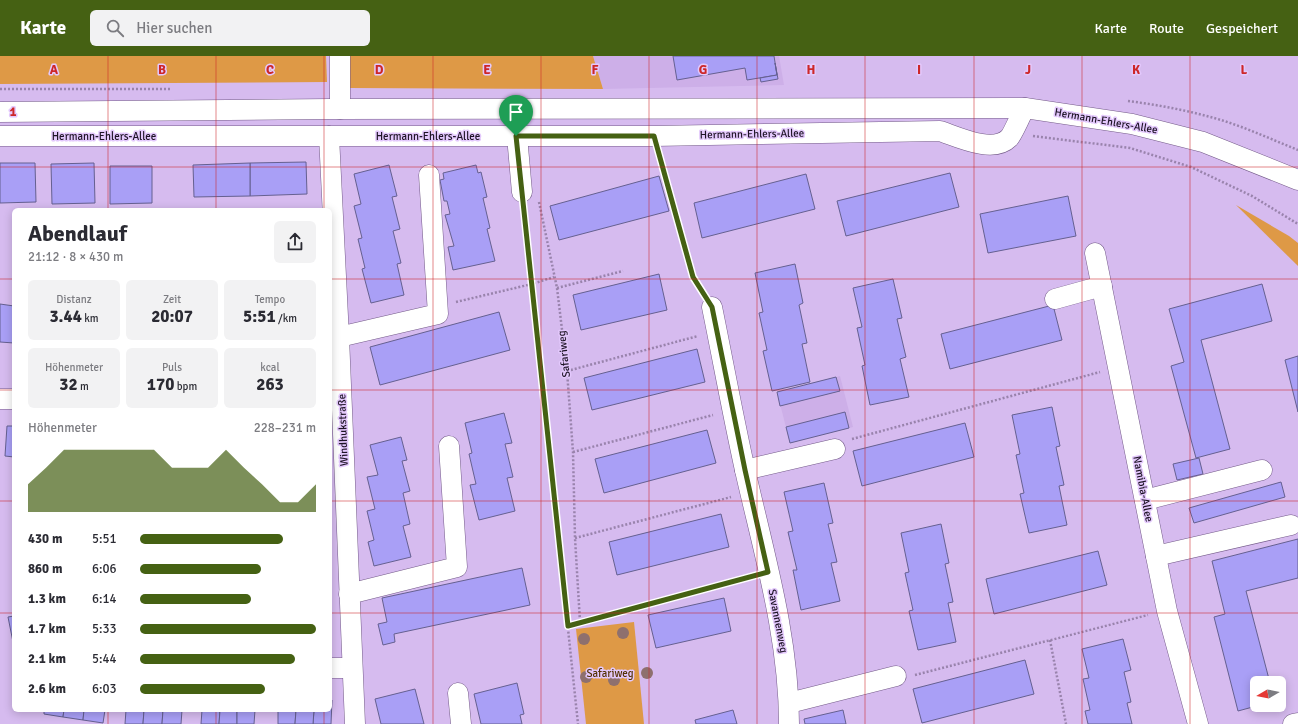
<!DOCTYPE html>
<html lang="de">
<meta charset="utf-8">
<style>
:root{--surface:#fff;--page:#f2f2f3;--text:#2b2b33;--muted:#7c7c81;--accent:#456113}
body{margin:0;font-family:Signika,sans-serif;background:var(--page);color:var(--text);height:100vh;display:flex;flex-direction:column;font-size:15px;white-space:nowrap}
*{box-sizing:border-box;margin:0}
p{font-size:13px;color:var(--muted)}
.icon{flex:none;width:22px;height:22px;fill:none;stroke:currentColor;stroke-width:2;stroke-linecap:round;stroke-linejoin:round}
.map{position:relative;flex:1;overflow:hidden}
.details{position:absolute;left:12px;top:152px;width:320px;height:504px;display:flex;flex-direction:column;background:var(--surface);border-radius:6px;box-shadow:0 2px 10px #0003}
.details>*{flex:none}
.needle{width:26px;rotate:260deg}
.buttons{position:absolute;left:1250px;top:620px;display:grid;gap:8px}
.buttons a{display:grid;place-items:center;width:36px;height:36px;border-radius:6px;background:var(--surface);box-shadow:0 2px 10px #0003;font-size:20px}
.pin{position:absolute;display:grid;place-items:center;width:34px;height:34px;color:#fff;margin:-41px -17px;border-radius:50% 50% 50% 0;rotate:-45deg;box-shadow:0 0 4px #0007}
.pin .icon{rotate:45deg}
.round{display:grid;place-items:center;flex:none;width:42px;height:42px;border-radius:6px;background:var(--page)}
.headline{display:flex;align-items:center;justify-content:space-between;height:68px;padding:0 16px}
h1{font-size:22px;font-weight:700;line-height:30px}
.metrics{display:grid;grid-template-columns:repeat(3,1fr);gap:6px;height:68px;padding:4px 16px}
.metrics div{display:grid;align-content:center;border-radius:6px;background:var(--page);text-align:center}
.metrics b{font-size:17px;font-weight:700}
.metrics small{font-size:11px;font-weight:400}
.metrics p{font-size:11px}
.chart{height:112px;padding:8px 16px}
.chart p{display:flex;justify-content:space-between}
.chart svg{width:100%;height:72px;margin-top:4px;fill:var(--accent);opacity:.7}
ul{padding:0 16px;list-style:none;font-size:13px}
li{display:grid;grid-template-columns:64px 48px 1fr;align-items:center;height:30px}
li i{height:10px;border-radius:5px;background:var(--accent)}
header{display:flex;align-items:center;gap:24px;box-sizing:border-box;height:56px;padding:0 20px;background:var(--accent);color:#fff}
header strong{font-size:19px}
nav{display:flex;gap:22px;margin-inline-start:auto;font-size:14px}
.search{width:280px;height:36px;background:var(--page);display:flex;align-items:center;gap:10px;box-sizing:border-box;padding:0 14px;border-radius:6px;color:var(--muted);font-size:15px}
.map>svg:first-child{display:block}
</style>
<header>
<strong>Karte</strong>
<div class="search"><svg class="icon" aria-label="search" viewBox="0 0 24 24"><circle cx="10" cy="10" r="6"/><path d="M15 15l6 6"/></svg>Hier suchen</div>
<nav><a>Karte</a><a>Route</a><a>Gespeichert</a></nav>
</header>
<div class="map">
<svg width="1298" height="668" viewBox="0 0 1298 668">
<rect width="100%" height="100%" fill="#d6bbef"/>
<g fill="#cdafe8">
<polygon points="593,0 779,0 784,29 603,33"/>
<polygon points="840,320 853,371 790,387 777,336"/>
</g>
<g fill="#de9946">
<polygon points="0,0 326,0 327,26 0,28"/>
<polygon points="347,0 593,0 603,33 348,32"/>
<polygon points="1236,149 1289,180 1298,187 1298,210"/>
<polygon points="634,566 644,668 586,668 576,573"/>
</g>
<g fill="#a99ff6" stroke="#656090">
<polygon points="673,0 774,0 777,19 747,24 745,12 677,24"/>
<polygon points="775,7 778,23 761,26 760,22 777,19"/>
<polygon points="306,106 307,138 250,140 250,107"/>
<polygon points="0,107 35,107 36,146 0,147"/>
<polygon points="94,107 95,147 52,148 51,108"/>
<polygon points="250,107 250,140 194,141 193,109"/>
<polygon points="389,109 397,140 392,141 400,173 393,175 401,207 397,208 404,239 371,247 362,213 365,212 358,183 362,182 354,150 361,148 354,118"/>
<polygon points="476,109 478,117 481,116 487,141 483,142 490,172 487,173 495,205 453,214 448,191 454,190 445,159 450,158 447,145 444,145 440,124 444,123 443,117"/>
<polygon points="110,110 152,110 152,147 110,148"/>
<polygon points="950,117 959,151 846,180 837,145"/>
<polygon points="806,118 815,153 702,182 694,147"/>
<polygon points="659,120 669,155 559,184 550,150"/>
<polygon points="1068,140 1076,180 988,197 980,158"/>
<polygon points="795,208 803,247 799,249 807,287 802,288 810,326 772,335 763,295 767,294 759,257 763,256 755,217"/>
<polygon points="659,218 667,254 581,274 573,239"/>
<polygon points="893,223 902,262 897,263 906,301 900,303 909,341 870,349 862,310 865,309 857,272 862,271 853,232"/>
<polygon points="1262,228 1272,265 1201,284 1230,393 1196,402 1171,310 1184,306 1169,253"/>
<polygon points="0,248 14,250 14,287 0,286"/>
<polygon points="1053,249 1062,284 950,313 941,278"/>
<polygon points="499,256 510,294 380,329 370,291"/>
<polygon points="697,293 705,326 592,354 584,322"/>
<polygon points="1298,300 1298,356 1285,304"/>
<polygon points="836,321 840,335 780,350 777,336"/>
<polygon points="1052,351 1060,390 1056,391 1064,429 1059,430 1067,469 1029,477 1020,438 1024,437 1016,399 1020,398 1012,359"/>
<polygon points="845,356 849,372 790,387 786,371"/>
<polygon points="504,357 512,387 505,388 513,421 507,422 515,455 479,464 470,429 476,428 469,398 472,397 465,367"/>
<polygon points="965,367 974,401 862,430 853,395"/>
<polygon points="7,370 14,370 14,401 5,400"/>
<polygon points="707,374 716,407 604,437 595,403"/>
<polygon points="401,381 407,404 402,405 410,435 403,437 410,468 403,470 411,501 374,510 368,486 374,484 367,455 375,453 367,421 378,419 370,389"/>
<polygon points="1199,402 1203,418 1177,424 1173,408"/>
<polygon points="1281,426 1285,441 1194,467 1189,452"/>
<polygon points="824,427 833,467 828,468 837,506 831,507 840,545 801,554 793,514 797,514 788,476 793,475 784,436"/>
<polygon points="721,458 729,491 617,519 609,486"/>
<polygon points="941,468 949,507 945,508 953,546 948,547 956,586 918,594 909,555 913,554 905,517 909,516 901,477"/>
<polygon points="1298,483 1298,522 1246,535 1270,627 1257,627 1257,649 1260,649 1238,655 1214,561 1225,558 1212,505"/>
<polygon points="1098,495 1107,529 994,558 986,523"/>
<polygon points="522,512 530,549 394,578 395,586 383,589 378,568 387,566 382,542"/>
<polygon points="724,542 731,575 656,592 648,559"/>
<polygon points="14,560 14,591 8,561"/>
<polygon points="1123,583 1131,614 1124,616 1131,646 1127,647 1132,668 1088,668 1085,655 1090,654 1083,623 1089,622 1082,593"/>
<polygon points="1025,604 1034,638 922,667 913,633"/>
<polygon points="517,627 524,658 520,659 522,668 481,668 474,638"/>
<polygon points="415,633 424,668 381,668 375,643"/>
<polygon points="330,644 332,644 331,668 313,668 314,654 330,654"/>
<polygon points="44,654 64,654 63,661 44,658"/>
<polygon points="64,654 84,654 83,664 63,661"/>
<polygon points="84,654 105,654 103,667 83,664"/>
<polygon points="126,654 144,654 143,668 125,668"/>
<polygon points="144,654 163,654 162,668 143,668"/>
<polygon points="163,654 182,654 181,668 162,668"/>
<polygon points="202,654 220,654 219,668 201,668"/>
<polygon points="220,654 237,654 237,668 219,668"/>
<polygon points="237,654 255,654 254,668 237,668"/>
<polygon points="278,654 296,654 295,668 278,668"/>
<polygon points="296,654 314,654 313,668 295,668"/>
<polygon points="733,654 737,668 696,668 695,664"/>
<polygon points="843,654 846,668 805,668 804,663"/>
</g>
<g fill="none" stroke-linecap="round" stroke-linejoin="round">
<defs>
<g id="minor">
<polyline points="340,0 340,53"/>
<polyline points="0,56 330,53 1025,52 1132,68 1203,86 1298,124"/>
<path d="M0,80H654L940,75C958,81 993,98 1009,82C1013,78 1021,58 1025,52"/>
<polyline points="329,80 339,281 355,668"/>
<polyline points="517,80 522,136"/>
<polyline points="1095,197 1167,555 1198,668"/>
<polyline points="1055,243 1102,230"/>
<path d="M712,251C723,305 733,360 745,414C764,498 789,581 789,668"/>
<polyline points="339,281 438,258 429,119"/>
<polyline points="0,343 14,343"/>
<polyline points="745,414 835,393"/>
<polyline points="1145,444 1262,414"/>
<polyline points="1156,500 1291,469"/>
<polyline points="349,538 457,511 449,390"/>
<polyline points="330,612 352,612"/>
<polyline points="458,637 461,668"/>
<polyline points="789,647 896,620"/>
<polyline points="1293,668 1298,667"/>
</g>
</defs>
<use href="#minor" stroke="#745b89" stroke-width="21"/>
<g stroke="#9983ac" stroke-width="2.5" stroke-dasharray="2 2" stroke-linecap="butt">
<polyline points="0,33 171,33"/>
<path d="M1128,45C1159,49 1191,55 1221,64C1247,72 1273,84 1298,94"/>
<polyline points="1033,80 1130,92 1191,111 1252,140 1298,168"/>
<polyline points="659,99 693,221 702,235"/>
<polyline points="539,146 557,232 567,315 573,396 575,482 580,566"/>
<polyline points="524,154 578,668"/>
<polyline points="557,232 623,215"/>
<polyline points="456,246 532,228 554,221"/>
<polyline points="567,315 698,280"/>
<polyline points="852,383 1100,316"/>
<polyline points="573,396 713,359"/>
<polyline points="575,482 731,441"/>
<polyline points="568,570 751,521"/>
<polyline points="1050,584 1066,668"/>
<polyline points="915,619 1148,559"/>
</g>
<use href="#minor" stroke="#fff" stroke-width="20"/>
</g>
<g fill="#8e706e">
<circle cx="623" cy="577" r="6"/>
<circle cx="584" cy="583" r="6"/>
<circle cx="647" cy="617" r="6"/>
<circle cx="586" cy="621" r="6"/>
<circle cx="614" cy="624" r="6"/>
</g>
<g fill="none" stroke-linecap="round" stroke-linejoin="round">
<defs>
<polygon id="route" points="516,80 654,80 693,221 712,251 745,414 768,516 568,570"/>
</defs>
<use href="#route" stroke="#fff" stroke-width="8"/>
<use href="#route" stroke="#456113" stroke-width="5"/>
</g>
<path fill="none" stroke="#cd2728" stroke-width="1" stroke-opacity="0.55" d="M108,0V154M216,0V154M324,0V154M433,0V668M541,0V668M649,0V668M757,0V668M865,0V668M974,0V668M1082,0V668M1190,0V668M0,111H1298M0,223H14M330,223H1298M0,334H14M330,334H1298M0,445H14M330,445H1298M0,557H14M330,557H1298M108,654V668M216,654V668M324,654V668"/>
<g text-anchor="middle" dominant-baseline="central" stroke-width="3" stroke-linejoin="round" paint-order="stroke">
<g font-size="11" fill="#1e1426" stroke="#e3c8fc">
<text transform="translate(1106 65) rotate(10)">Hermann-Ehlers-Allee</text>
<text transform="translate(752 78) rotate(-1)">Hermann-Ehlers-Allee</text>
<text x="104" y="80">Hermann-Ehlers-Allee</text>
<text x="428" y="80">Hermann-Ehlers-Allee</text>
<text transform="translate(564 298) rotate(-96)">Safariweg</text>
<text transform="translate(343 374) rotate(-92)">Windhukstraße</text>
<text transform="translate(1143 433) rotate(79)">Namibia-Allee</text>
<text transform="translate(778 565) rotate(79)">Savannenweg</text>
</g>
<g font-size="11" fill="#543204" stroke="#e3c8fc">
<text x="610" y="617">Safariweg</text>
</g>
</g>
<g font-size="13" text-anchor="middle" font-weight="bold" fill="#cd2728" stroke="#e3c8fc" stroke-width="3" stroke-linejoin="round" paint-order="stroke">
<text x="54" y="18">A</text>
<text x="162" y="18">B</text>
<text x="270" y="18">C</text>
<text x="379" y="18">D</text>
<text x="487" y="18">E</text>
<text x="595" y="18">F</text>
<text x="703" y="18">G</text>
<text x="811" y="18">H</text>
<text x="919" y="18">I</text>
<text x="1028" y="18">J</text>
<text x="1136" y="18">K</text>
<text x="1244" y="18">L</text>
<text x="13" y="60">1</text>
</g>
</svg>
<div class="buttons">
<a><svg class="needle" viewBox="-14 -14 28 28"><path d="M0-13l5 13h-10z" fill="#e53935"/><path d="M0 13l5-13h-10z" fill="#7c7c81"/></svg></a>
</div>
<div class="pin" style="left:516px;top:80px;background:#1e9e55"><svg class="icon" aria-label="arrive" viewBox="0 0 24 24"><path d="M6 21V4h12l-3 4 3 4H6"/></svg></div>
<section class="details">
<div class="headline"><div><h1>Abendlauf</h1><p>21:12 · 8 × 430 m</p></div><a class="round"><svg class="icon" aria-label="share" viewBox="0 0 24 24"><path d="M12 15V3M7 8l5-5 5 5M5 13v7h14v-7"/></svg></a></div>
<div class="metrics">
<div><p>Distanz</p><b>3.44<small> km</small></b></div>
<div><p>Zeit</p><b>20:07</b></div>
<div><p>Tempo</p><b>5:51<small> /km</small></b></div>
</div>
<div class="metrics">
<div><p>Höhenmeter</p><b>32<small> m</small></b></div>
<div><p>Puls</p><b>170<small> bpm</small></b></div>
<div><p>kcal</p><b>263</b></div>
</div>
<div class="chart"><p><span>Höhenmeter</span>228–231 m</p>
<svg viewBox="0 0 160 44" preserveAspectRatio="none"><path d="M0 44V27L10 17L20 6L30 6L40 6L50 6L60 6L70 6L80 17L90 17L100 17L110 6L120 17L130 27L140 38L150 38L160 27V44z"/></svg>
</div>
<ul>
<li><b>430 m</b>5:51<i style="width:81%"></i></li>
<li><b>860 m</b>6:06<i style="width:69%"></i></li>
<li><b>1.3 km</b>6:14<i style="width:63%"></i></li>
<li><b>1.7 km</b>5:33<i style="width:100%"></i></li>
<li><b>2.1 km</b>5:44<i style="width:88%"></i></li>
<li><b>2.6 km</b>6:03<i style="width:71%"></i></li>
</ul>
</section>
</div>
